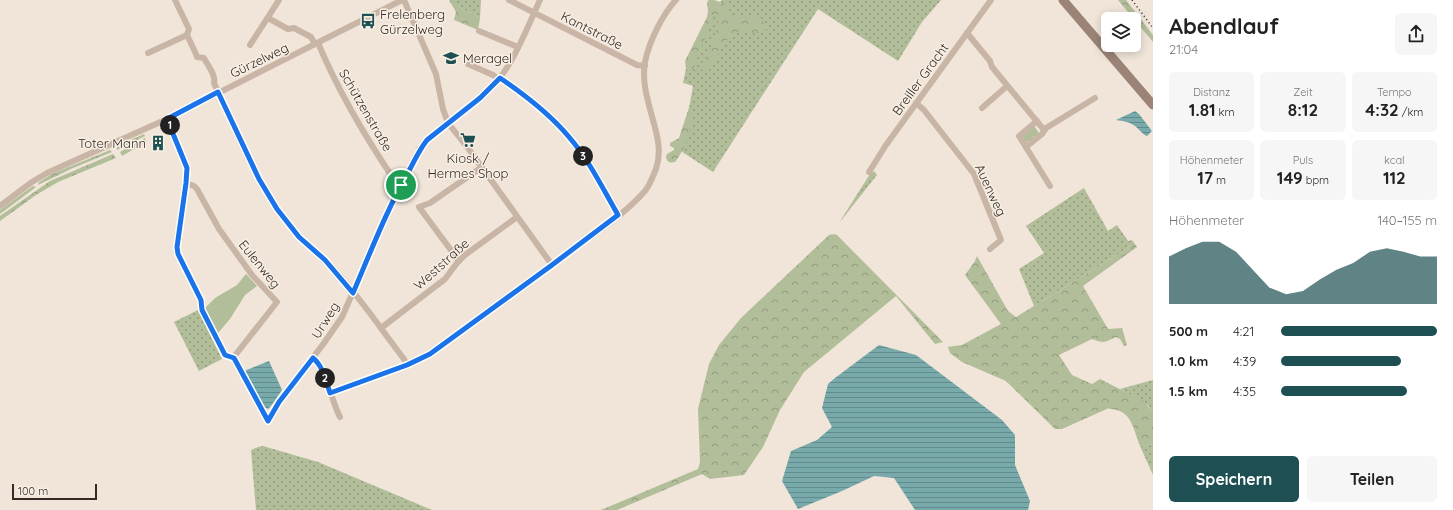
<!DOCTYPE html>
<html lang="de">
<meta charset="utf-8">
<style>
:root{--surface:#fff;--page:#f6f6f6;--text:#222;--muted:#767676;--accent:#1d4f53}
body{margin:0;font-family:Quicksand,sans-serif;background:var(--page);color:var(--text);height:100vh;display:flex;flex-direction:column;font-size:15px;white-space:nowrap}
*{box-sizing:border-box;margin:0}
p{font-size:13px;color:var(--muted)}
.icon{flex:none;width:22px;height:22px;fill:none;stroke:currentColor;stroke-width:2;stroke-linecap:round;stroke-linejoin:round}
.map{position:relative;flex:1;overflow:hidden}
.details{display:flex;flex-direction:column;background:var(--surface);width:300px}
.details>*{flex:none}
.controls{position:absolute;left:1101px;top:12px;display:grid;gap:8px}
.controls a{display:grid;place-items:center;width:40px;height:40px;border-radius:6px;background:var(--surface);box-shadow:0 2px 10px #0003;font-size:20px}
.scale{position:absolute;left:12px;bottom:10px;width:85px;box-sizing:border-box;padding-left:4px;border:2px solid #342a26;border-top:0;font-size:11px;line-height:14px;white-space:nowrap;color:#342a26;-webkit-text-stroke:3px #f8efe4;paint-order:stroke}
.pin{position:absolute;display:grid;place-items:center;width:34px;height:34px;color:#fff;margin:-17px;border:2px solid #fff;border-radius:50%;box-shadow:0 1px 4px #0007}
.km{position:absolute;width:20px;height:20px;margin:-10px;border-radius:50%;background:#222;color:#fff;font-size:11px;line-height:20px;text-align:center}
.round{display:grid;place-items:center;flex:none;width:42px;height:42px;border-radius:6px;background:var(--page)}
.summary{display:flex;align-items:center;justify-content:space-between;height:68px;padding:0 16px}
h1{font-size:22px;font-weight:800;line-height:30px}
.metrics{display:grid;grid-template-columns:repeat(3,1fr);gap:6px;height:68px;padding:4px 16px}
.metrics div{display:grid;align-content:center;border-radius:6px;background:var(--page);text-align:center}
.metrics b{font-size:17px;font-weight:800}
.metrics small{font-size:11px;font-weight:400}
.metrics p{font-size:11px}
.chart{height:112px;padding:8px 16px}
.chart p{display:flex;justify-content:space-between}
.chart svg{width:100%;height:72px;margin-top:4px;fill:var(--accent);opacity:.7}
.primary-button{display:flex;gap:8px;margin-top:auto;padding:8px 16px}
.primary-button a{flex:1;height:46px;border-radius:6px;background:var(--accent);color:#fff;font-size:16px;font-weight:800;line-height:46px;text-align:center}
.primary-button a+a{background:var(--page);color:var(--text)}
ul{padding:0 16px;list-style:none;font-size:13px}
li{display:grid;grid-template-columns:64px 48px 1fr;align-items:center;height:30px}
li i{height:10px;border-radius:5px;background:var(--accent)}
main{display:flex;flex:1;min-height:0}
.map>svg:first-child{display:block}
</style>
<main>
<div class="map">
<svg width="1153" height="510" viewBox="0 0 1153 510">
<defs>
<pattern id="grass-dots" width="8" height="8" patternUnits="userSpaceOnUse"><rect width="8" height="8" fill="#b2be99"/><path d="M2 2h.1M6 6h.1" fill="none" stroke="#929b7d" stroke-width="1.8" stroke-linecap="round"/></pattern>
<pattern id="forest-crowns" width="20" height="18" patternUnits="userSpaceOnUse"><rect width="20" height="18" fill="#b2be99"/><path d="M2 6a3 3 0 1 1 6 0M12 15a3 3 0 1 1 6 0" fill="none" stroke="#929b7d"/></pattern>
<pattern id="water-rules" width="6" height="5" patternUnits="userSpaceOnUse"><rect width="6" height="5" fill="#78aaac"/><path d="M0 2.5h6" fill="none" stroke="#638b8c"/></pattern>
</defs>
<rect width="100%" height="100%" fill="#f0e5d8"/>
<g fill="url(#grass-dots)">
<polygon points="449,0 481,0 480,18 459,7 455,3 452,5"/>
<polygon points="722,0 941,0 922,22 898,61 818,9 713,172 676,148 689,108 693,86 683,83 686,69 713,10"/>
<polygon points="874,171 877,175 839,223 870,174"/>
<polygon points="1084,188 1108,231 1117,225 1128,241 1132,240 1127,249 1034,306 1019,269 1044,253 1026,226"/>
<polygon points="198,310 222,359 199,371 174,322"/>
<polygon points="1153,380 1153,411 1150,409 1149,406 1120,389"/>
<polygon points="1153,444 1153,475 1140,446"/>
<polygon points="263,446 318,462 432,510 256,510 251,450 258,447"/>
</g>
<g fill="url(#forest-crowns)">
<path d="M709,0H714L726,4C738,31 753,6 767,25C767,40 749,31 740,31L731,36L723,44L711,69L708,71H704L701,69V65C703,61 706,58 708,55C714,43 717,30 719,17L717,15L714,16L694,67L693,70L686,69L685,61L707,17L708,11L707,2Z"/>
<polygon points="1118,0 1126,0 1153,35 1153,42"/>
<polygon points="455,2 459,7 480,18 478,30 454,20 456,12 452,5"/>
<path d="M689,108C699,118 683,153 675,162C671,163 667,163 666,157L667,154L674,150V148L670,146V143L679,138Z"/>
<polygon points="144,134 145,136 117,150 117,146"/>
<polygon points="145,138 146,142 122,156 120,152"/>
<polygon points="110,150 112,152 73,168 38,185 39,182 52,174"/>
<polygon points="113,154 116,158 58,182 36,195 0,221 0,216 50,181"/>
<polygon points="33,186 36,187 0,214 0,210"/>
<polygon points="834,234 837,235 943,342 935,344 896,296 804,372 780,410 763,447 744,475 710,479 702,474 617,510 601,510 698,469 700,462 698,409 709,364 719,345 741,318 829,235"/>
<path d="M1132,240L1137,247L1083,286L1108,329L1122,328L1127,345L1124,346L1120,339L1116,337C1105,342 1105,344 1092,339L1059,355L1072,375L1092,384L1100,379L1145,402L1150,409L1153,411V444L1140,446C1133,429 1132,409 1109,409V408L1062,429H1055L1006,381L962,362L950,353L948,347L962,345L1001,324L965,275L975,261L977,256L1008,311L1016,317L1127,249Z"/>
</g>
<g fill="#b2be99">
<polygon points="1034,126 1039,133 1035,137 1033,136 1034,138 1027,142 1024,140 1023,136"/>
<polygon points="246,274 257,286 245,295 230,319 218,333 205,308 215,298 237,285"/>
</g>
<g fill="url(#water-rules)">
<path d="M1135,111L1139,114L1152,131L1147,136C1142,134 1140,130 1135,126C1130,122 1123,121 1116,120Z"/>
<polygon points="879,345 916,355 1002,420 1015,435 1015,465 1030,501 1028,510 915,510 894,478 874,476 842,491 798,509 782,481 791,451 817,440 832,427 822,408 828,384 835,378"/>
<polygon points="269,361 282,390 271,406 268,409 262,406 244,371"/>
</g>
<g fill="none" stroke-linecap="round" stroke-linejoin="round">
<g stroke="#c8b5a5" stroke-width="6">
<path d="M175,0L189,29L187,35L196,54L197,57L204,58C208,66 216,75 214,83C235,130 255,180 286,221C299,239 318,252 333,268C359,296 381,329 404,359L407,365"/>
<polyline points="404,0 436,74 443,109 448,123 468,148 552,265"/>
<polyline points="509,0 637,65 645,66"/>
<polyline points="268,18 288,29 294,28 311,37 315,44"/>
<polyline points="479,31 518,47"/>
<polyline points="967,33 990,61 992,67 1044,130"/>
<path d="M318,43C338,90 364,135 393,178L397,183L401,185"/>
<polyline points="250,45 279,0"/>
<polyline points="148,53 187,35"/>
<polyline points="468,64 493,75 499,79"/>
<path d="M500,78C525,95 549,113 569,137C589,160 603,189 618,215"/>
<polyline points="916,103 924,110 974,174 1001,240 990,249"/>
<polyline points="982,108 1007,86"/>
<path d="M167,119L187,168L186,183L178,238V254L201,299L203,310L222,349L225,355L233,358L268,421L279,402L324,343L342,317L398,190L420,148L427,140C447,121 472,107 491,88C513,66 527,28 540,0"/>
<polyline points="1037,121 1019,136 1050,186"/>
<polyline points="1026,147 1042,134 1046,128 1095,98"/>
<polyline points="869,172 886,145 991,0"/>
<polyline points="186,183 194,186 197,189 219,229 252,275 277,302 233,358"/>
<polyline points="0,206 32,182 47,173 167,119 402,0"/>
<polyline points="459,261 419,207 430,203 482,167"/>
<polyline points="381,328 445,279 457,263 465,255 517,217"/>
<path d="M313,358C327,369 331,401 340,417"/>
<path d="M330,393L407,365L430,354C477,320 523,286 570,252C595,233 624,215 645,191C650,185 653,176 656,169C664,146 653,124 648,101C645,90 643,74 645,62C649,42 662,15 676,0"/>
</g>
<polyline stroke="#9b8477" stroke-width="9" points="1063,0 1153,105"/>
<polyline stroke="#342a26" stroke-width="1.5" stroke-dasharray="1 3" stroke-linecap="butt" points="1132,0 1153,28"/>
</g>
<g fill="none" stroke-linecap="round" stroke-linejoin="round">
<defs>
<path id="route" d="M500,78C525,95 549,113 569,137C589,160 603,189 618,215L552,265L430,354L407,365L330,393C326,381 323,366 313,358L279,402L268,421L234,358L225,355L222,349L202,310L201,300L178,254L177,247L186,183L187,168L167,119L218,92L259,179L277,209L299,237L325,260L353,293C371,251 387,209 410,169C415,159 420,149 427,140L480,98Z"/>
</defs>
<use href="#route" stroke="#fff" stroke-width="8"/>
<use href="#route" stroke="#1a73e8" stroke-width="5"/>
</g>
<defs>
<symbol id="bus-bare" viewBox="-9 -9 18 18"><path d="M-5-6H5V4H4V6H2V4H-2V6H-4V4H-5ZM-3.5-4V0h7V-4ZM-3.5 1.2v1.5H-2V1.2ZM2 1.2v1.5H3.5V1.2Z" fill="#1d4f53" stroke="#f8efe4" stroke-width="2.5" paint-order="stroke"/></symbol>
<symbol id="school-bare" viewBox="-9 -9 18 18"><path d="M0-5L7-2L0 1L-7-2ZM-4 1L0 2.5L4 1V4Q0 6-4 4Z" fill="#1d4f53" stroke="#f8efe4" stroke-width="2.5" paint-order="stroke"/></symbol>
<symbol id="supermarket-bare" viewBox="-9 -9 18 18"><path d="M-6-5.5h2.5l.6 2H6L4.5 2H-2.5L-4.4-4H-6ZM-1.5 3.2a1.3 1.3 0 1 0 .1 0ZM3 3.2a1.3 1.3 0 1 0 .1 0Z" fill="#1d4f53" stroke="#f8efe4" stroke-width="2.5" paint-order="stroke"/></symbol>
<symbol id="building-bare" viewBox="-9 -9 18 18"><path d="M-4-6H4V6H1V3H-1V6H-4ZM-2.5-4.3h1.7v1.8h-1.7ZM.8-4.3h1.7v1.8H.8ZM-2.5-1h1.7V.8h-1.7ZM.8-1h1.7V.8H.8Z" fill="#1d4f53" stroke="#f8efe4" stroke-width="2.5" paint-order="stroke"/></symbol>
</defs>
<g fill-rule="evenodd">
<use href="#bus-bare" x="357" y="10" width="22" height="22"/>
<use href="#school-bare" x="440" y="47" width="22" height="22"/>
<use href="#supermarket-bare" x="457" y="129" width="22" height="22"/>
<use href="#building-bare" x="147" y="132" width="22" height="22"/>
</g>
<g text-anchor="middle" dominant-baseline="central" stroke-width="3" stroke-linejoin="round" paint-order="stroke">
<g font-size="13" fill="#342a26" stroke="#f8efe4" text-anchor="start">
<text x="380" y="14">Frelenberg<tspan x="380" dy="15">Gürzelweg</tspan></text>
<text x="463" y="58">Meragel</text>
<text x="146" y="143" text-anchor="end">Toter Mann</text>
<text x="468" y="158" text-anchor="middle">Kiosk /<tspan x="468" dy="15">Hermes Shop</tspan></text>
</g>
<g font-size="13" fill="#342a26" stroke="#f8efe4">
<text transform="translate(592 30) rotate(27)">Kantstraße</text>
<text transform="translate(259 60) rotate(-26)">Gürzelweg</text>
<text transform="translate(920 79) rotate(-54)">Breiller Gracht</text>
<text transform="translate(366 110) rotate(60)">Schützenstraße</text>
<text transform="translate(991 190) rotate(65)">Auenweg</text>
<text transform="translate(260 264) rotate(51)">Eulenweg</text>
<text transform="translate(441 264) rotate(-42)">Weststraße</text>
<text transform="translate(325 320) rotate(-58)">Urweg</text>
</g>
</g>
</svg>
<div class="controls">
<a><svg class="icon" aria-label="layers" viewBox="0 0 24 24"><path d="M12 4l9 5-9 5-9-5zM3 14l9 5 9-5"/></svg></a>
</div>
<div class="scale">100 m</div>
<div class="pin" style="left:401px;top:185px;background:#1e9e55"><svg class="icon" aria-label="arrive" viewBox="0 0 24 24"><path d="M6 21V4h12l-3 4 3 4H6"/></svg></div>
<b class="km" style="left:170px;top:125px">1</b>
<b class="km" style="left:325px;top:378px">2</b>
<b class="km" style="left:583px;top:156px">3</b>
</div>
<section class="details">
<div class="summary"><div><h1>Abendlauf</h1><p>21:04</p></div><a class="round"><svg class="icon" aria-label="share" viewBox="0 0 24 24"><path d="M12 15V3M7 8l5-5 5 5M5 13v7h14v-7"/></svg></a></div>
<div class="metrics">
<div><p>Distanz</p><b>1.81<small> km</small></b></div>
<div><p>Zeit</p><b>8:12</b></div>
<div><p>Tempo</p><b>4:32<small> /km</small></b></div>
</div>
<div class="metrics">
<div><p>Höhenmeter</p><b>17<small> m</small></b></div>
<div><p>Puls</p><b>149<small> bpm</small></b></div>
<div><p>kcal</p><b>112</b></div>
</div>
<div class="chart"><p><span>Höhenmeter</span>140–155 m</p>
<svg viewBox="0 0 160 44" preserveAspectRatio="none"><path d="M0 44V15L10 10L20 6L30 6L40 12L50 23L60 34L70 38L80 36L90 29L100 23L110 19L120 12L130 10L140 12L150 15L160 15V44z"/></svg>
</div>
<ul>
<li><b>500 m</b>4:21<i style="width:100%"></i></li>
<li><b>1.0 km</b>4:39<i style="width:77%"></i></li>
<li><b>1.5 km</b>4:35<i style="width:81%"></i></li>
</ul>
<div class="primary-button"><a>Speichern</a><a>Teilen</a></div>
</section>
</main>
